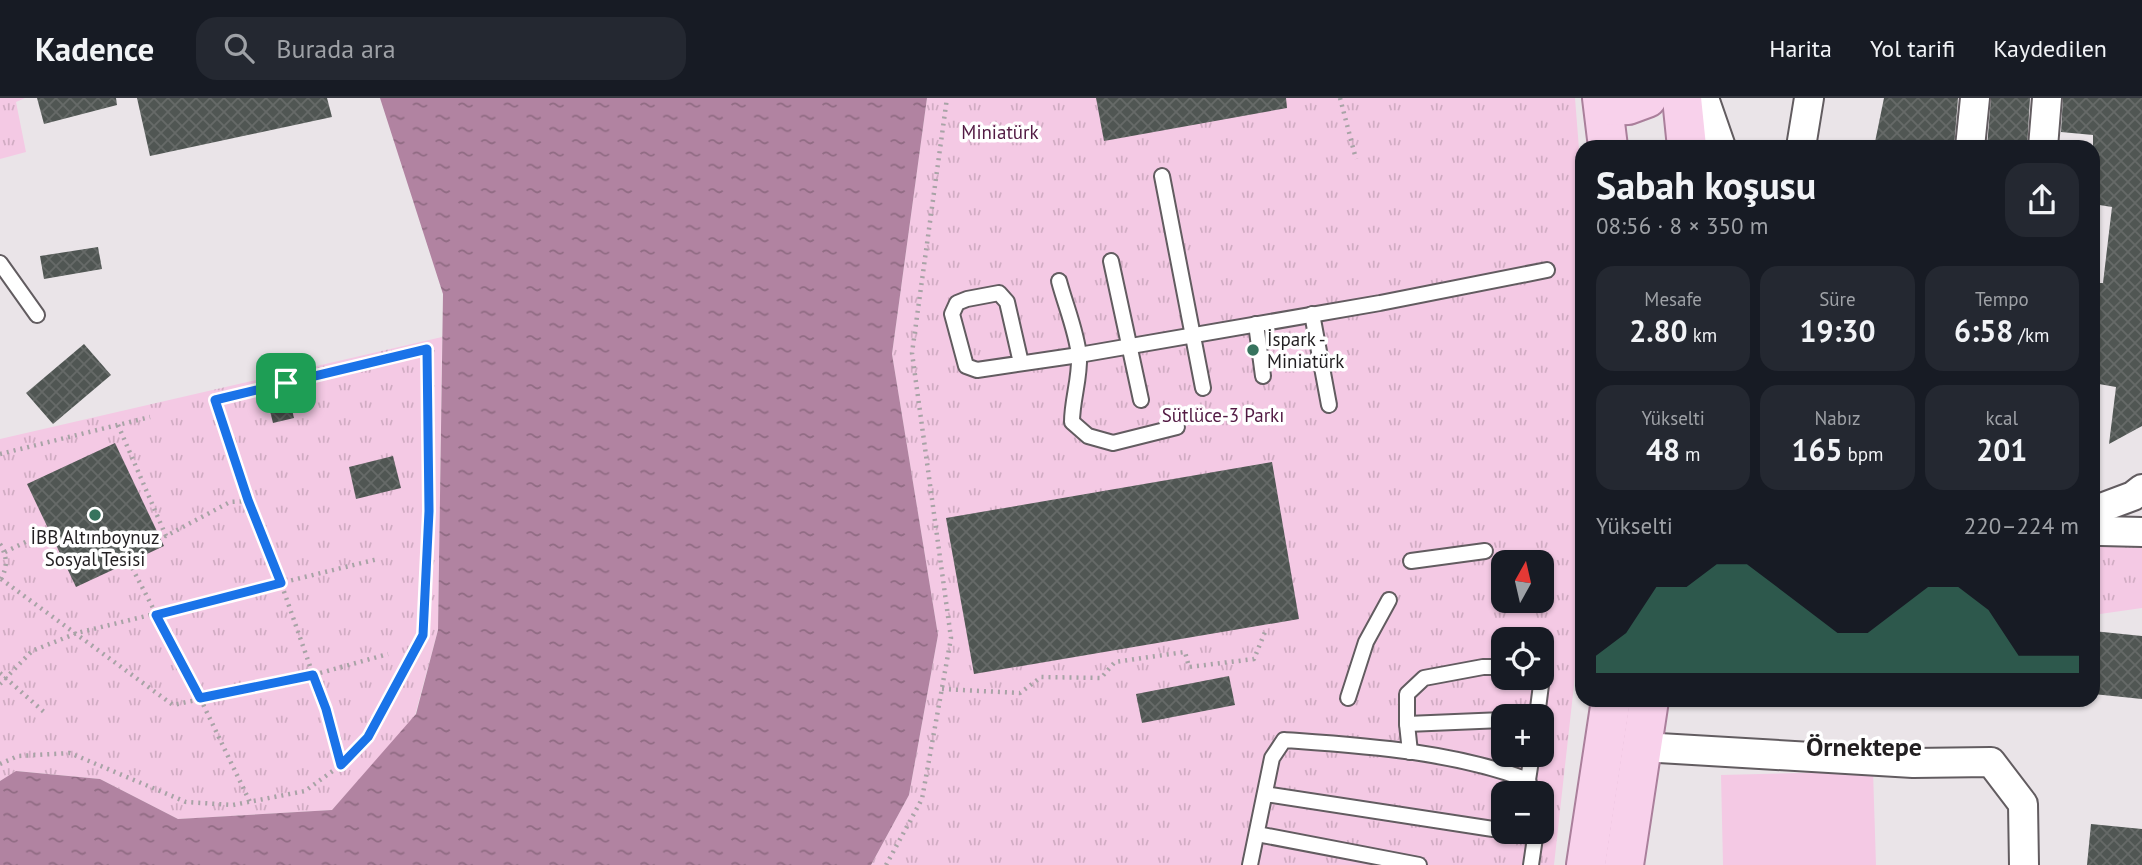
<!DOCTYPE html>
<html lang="tr">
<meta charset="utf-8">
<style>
:root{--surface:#171b24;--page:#242831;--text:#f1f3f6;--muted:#9ea1a6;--line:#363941;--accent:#37735e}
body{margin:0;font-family:"PT Sans",sans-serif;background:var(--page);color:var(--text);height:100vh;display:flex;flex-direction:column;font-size:26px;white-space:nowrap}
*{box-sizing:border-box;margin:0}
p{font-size:23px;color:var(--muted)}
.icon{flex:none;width:38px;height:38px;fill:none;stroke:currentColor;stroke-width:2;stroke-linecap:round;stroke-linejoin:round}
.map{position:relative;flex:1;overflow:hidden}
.panel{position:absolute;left:1575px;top:42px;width:525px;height:567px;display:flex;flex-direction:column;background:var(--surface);border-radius:21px;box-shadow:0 2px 5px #0004}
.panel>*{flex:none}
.needle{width:46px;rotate:8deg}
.buttons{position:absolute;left:1491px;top:452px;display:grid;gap:14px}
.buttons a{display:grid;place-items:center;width:63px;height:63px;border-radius:14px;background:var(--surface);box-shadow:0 2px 5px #0004;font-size:35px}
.pin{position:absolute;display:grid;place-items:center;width:60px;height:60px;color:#fff;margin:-30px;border-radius:14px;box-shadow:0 4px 10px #0006}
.round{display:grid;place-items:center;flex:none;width:74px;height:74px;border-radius:21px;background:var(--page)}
.overview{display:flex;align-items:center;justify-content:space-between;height:119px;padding:0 21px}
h1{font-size:38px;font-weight:700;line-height:52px}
.figures{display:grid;grid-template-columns:repeat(3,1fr);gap:10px;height:119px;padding:7px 21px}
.figures div{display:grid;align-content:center;border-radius:18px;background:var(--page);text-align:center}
.figures b{font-size:30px;font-weight:700}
.figures small{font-size:19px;font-weight:400}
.figures p{font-size:19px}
.chart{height:196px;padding:14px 21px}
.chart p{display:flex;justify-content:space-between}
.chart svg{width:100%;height:126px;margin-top:7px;fill:var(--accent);opacity:.7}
header{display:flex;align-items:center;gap:42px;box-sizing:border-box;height:98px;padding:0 35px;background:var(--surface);border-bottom:2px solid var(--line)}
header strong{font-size:33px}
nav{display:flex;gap:38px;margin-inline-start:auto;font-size:24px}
.search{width:490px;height:63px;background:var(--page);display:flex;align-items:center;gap:18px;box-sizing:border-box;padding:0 24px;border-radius:21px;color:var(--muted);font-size:26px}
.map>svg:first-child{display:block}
</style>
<header>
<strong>Kadence</strong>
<div class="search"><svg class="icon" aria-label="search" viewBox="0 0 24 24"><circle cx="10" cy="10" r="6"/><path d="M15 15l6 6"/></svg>Burada ara</div>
<nav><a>Harita</a><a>Yol tarifi</a><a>Kaydedilen</a></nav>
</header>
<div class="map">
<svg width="2142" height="767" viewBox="0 0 2142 767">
<defs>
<pattern id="park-tufts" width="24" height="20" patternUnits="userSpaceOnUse" patternTransform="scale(1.75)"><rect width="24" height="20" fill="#f4c9e4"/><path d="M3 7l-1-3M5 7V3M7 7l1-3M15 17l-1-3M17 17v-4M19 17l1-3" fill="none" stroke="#d1acc3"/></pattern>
<pattern id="water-ripples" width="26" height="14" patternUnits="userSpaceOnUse" patternTransform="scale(1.75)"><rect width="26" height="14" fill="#b183a1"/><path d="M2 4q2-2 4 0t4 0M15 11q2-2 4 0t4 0" fill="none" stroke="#906b83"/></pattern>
<pattern id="building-cross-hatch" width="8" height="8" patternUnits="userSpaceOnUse" patternTransform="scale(1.75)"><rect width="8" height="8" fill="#505653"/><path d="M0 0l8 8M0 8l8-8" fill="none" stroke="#666a68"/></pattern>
</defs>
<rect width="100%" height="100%" fill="#eae4e8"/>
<g fill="url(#park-tufts)" fill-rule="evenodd">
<polygon points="0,0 25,0 16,4 26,54 0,61"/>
<path d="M927,0H1575L1582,89V515L1554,767H871L909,697L938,537L892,256ZM1503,464H1542V502H1503ZM1503,541H1542V579H1503ZM1503,618H1542V656H1503ZM1503,695H1542V733H1503Z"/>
<polygon points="442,239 438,532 414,621 332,712 178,721 100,681 17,673 0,683 0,341"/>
<polygon points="2142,432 2142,510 2093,517 2093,435"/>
</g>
<polygon fill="#f4c9e4" points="1873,673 1876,767 1723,767 1721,677"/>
<polygon fill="url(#water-ripples)" points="380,0 927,0 892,256 938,537 909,697 871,767 0,767 0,683 16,673 100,681 178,721 332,712 416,616 438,532 443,196"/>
<g fill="url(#building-cross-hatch)">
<polygon points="37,0 116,0 117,7 44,26"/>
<polygon points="137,0 327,0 332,19 150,58"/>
<polygon points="1096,0 1286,0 1287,10 1104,43"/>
<polygon points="1884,0 1958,0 1954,49 1874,49"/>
<polygon points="1991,0 2030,0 2027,49 1987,49"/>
<polygon points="2063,0 2142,0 2142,328 2109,346 2116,289 2093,285 2093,185 2103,185 2112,109 2093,106 2093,37 2061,34"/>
<polygon points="98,149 102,171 44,181 40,158"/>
<polygon points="84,246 111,277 53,326 26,295"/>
<polygon points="287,291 294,320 273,325 266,297"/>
<polygon points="115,345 164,448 76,489 27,386"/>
<polygon points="393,358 401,390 356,401 349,369"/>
<polygon points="1272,364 1299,521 974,576 946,420"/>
<polygon points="2093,533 2142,538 2142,601 2093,596"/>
<polygon points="1229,578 1235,607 1142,625 1136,596"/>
<polygon points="2091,726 2142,731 2142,767 2087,767"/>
</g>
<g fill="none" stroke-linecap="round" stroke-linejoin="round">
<defs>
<g id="service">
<polyline points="1162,78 1203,290"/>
<polyline points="1111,163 1141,302"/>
<polyline points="0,165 37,217"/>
<path d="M1059,183C1065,206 1077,235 1079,258C1080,281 1072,302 1072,324L1088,338L1113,345L1177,329"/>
<polyline points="1312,216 1329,307"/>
<polyline points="1256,226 1263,278"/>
<polyline points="1021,265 1007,204 999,195 967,201 957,205 952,216 966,268 977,272 1079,257 1380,205 1547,172"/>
<polyline points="1411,463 1485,453"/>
<polyline points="1348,600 1366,544 1389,502"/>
<polyline points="1537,618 1542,579"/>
<polyline points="1407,626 1503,622"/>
<polyline points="1410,654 1407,626 1407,596 1424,580 1483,569 1503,569"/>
<polyline points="1528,682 1532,656"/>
<polyline points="1265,696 1493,731"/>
<polyline points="1257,736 1419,767"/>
<path d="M1250,767L1272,660L1284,642C1366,648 1451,653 1528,682L1532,695"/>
<polyline points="1531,767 1536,733"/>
</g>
<g id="minor">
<polyline points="1704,0 1721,49"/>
<polyline points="1801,49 1809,0"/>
<polyline points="1970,49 1975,0"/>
<polyline points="2043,49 2047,0"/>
<polyline points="2093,413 2133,398 2142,391"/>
<polyline points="2093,426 2101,433 2142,434"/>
<polyline points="1642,649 1913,665 1991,664 2023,706 2024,767"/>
</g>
<g id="primary">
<polyline points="1602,0 1608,49"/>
<polyline points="1682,0 1687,49"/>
<polyline points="1604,8 1628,7 1647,0"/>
<polyline points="1586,767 1611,602"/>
<polyline points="1624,767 1649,602"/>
</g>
</defs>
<use href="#service" stroke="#625c60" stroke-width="18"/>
<use href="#minor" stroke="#625c60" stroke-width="32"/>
<use href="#primary" stroke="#aa7f9b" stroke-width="42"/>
<g stroke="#a8a3a6" stroke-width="4.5" stroke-dasharray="2 5" stroke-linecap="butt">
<polyline points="1340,0 1356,61"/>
<polyline points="118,327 166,438 230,404 248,403"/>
<polyline points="0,356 150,319"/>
<path d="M0,446C7,458 8,468 1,481"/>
<polyline points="5,454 40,437"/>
<polyline points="129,464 200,600 250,704"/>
<polyline points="1,481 173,607 313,577 388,556"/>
<polyline points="0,575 44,614"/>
<polyline points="0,586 32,553 77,535 378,461"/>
<polyline points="942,591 1020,595 1041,579 1101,580 1115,564 1185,554 1189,569 1254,561 1265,534"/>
<polyline points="0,666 18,658 70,655 186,704 233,707 305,693 341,667 368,639 423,537 429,413 427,251 215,302 248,403 281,485 325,611 341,667"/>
<polyline points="886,767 922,701 951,540 912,255 947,0"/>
</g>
<use href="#service" stroke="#fff" stroke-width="14"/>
<use href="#minor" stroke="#fff" stroke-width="28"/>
<use href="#primary" stroke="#f8d1eb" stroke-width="38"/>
</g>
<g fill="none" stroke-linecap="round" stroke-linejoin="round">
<defs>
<polygon id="route" points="427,251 429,413 423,537 368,639 341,667 326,611 313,577 200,600 156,517 281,485 248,402 215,302"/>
</defs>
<use href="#route" stroke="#fff" stroke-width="14"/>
<use href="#route" stroke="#1a73e8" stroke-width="9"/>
</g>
<g fill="#37735e" stroke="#fff" stroke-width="2.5">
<circle cx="1253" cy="252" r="7"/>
<circle cx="95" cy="417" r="7"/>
</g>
<g text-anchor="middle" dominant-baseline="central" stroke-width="7" stroke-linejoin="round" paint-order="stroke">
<g font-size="19" fill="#521a43" stroke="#fff">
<text x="1000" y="34">Miniatürk</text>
<text x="1223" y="317">Sütlüce-3 Parkı</text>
</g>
<g font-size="19" fill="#221f21" stroke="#fff" text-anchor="start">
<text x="1267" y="241">İspark -<tspan x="1267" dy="22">Miniatürk</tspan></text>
<text x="95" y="439" text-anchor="middle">İBB Altınboynuz<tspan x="95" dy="22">Sosyal Tesisi</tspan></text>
</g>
<g font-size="26" font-weight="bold" fill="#221f21" stroke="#fff">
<text x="1864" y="648">Örnektepe</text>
</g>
</g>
</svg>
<div class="buttons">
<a><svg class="needle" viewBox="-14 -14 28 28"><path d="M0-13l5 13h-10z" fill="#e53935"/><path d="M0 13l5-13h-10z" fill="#9ea1a6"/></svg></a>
<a><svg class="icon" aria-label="locate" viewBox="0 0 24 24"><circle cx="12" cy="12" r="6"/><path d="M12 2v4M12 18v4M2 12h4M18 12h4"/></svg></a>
<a>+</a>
<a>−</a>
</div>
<div class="pin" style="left:286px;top:285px;background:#1e9e55"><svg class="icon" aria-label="arrive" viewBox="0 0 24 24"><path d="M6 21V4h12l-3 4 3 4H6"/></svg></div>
<section class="panel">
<div class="overview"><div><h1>Sabah koşusu</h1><p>08:56 · 8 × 350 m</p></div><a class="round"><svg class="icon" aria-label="share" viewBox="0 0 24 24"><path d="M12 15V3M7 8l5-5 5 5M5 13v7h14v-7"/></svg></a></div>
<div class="figures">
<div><p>Mesafe</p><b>2.80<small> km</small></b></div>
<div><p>Süre</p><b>19:30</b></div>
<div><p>Tempo</p><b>6:58<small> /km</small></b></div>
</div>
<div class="figures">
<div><p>Yükselti</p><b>48<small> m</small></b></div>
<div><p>Nabız</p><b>165<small> bpm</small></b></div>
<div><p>kcal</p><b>201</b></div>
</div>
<div class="chart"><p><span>Yükselti</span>220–224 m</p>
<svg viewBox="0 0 160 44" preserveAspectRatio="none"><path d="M0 44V38L10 30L20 14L30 14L40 6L50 6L60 14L70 22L80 30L90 30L100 22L110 14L120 14L130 22L140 38L150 38L160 38V44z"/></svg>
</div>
</section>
</div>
